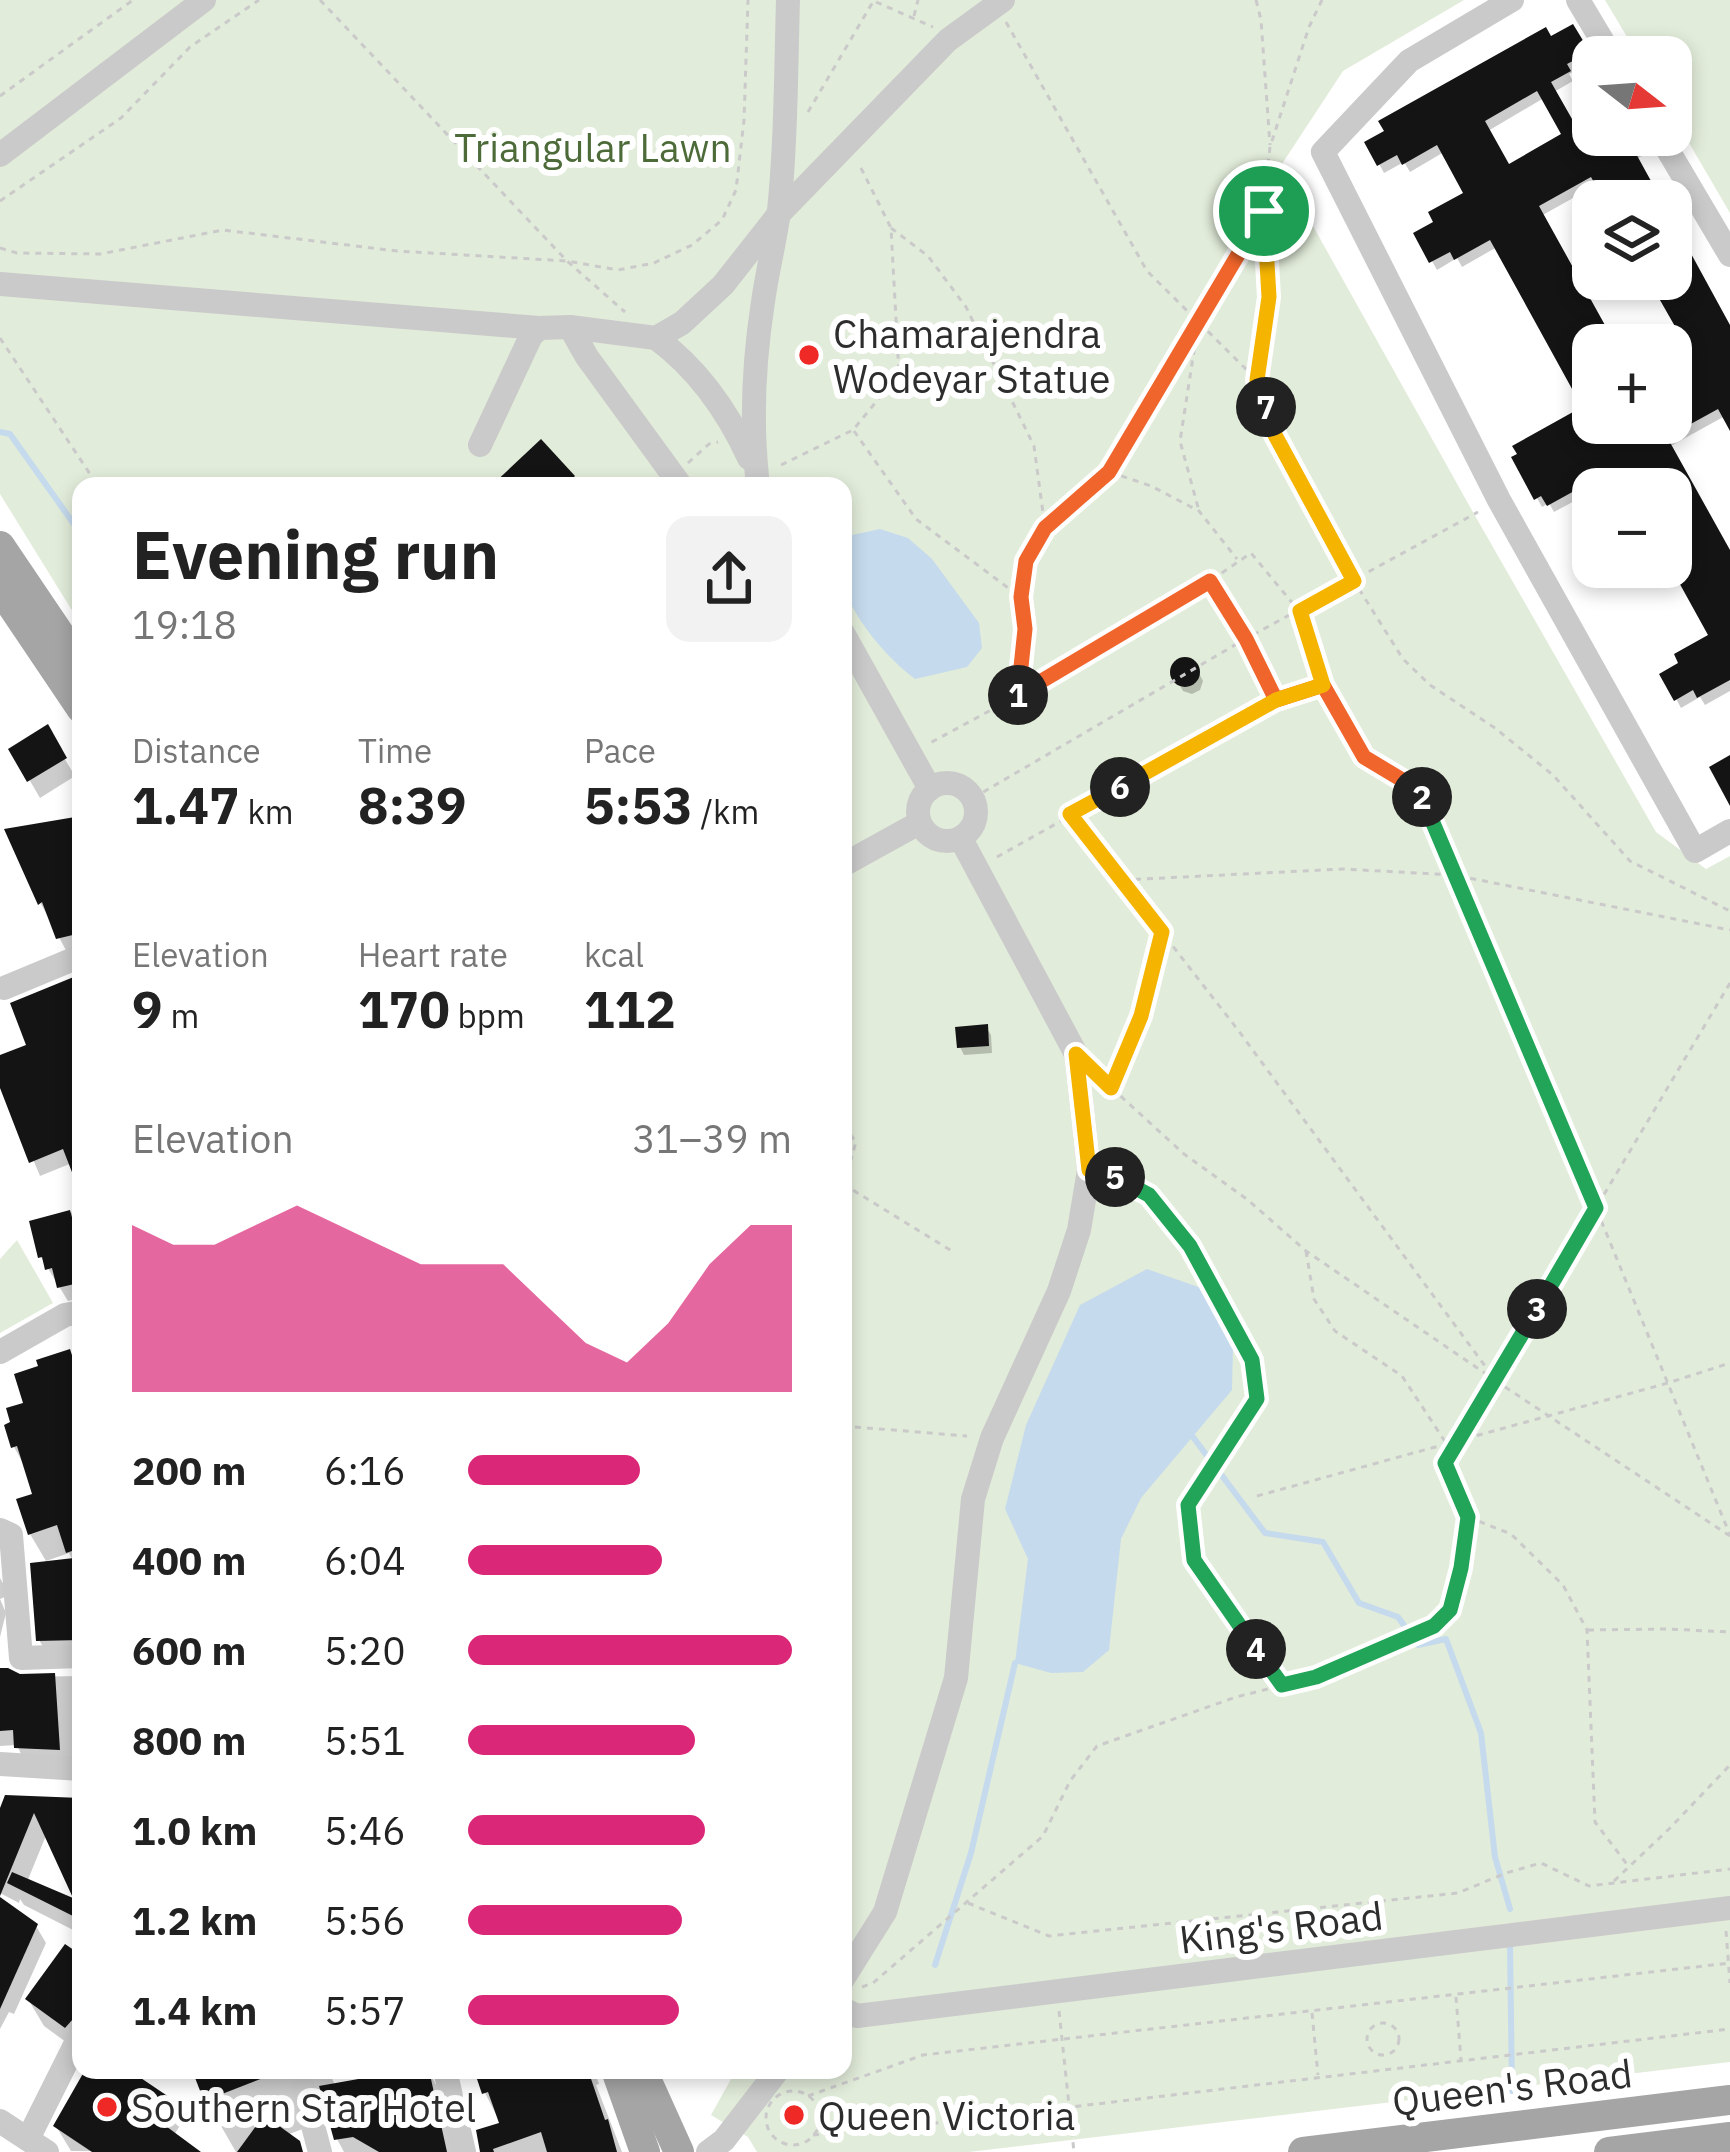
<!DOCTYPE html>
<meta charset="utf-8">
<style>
:root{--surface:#fff;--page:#f2f2f2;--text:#222;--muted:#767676;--accent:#db2777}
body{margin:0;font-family:"IBM Plex Sans",sans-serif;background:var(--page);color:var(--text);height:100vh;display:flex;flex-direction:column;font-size:45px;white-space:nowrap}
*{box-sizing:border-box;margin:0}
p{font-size:39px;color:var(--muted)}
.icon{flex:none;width:66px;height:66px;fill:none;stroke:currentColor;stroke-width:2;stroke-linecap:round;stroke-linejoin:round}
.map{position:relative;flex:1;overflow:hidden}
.sheet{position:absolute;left:72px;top:477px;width:780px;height:1602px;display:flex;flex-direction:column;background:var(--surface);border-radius:24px;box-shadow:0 6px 18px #0003}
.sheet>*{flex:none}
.needle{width:78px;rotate:107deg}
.buttons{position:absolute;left:1572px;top:36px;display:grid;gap:24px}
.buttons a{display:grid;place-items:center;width:120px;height:120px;border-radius:24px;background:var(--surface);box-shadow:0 6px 18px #0003;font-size:60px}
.pin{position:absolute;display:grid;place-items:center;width:102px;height:102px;color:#fff;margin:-51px;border:6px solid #fff;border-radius:50%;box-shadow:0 3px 12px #0007}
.km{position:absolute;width:60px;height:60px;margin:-30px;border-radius:50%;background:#222;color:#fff;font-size:33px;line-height:60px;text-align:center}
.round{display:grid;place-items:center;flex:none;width:126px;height:126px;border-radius:24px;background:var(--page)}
.headline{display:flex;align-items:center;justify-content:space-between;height:204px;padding:0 60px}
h1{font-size:66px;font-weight:800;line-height:90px}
.metrics{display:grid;grid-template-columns:repeat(3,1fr);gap:18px;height:204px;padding:12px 60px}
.metrics div{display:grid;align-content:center}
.metrics b{font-size:51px;font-weight:800}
.metrics small{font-size:33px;font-weight:400}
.metrics p{font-size:33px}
.chart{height:336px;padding:24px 60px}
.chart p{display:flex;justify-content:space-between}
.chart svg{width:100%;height:216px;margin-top:12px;fill:var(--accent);opacity:.7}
ul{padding:0 60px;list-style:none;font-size:39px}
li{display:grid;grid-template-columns:192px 144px 1fr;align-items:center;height:90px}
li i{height:30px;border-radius:15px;background:var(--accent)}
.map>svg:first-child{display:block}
</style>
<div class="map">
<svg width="1730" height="2152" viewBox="0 0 1730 2152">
<rect width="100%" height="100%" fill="#fff"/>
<g fill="#e2ecda">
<polygon points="0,0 1464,0 1343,71 1280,167 1474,514 1656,832 1706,869 1730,856 1730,2062 969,2152 757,2152 748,2137 711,2115 736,2070 843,2070 843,486 81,486 81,625 0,494"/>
<polygon points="1605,0 1730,0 1730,213 1671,112 1671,57 1639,57"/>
<polygon points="17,1240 53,1303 0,1333 0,1259"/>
</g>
<g fill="#c5daed">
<path d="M880,529L908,538L932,559L979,623L982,648L967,667L915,679C887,658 850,616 843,581C840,564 845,549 852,535Z"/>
<polygon points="1147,1269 1201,1288 1233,1345 1232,1390 1141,1498 1121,1539 1109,1650 1083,1672 1051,1673 1015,1663 1028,1559 1005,1509 1026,1425 1080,1305"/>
</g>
<g fill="#0003" fill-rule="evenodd">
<path d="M1572,28L1592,62L1569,74L1573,81L1554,92L1575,130L1593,120V135H1633L1644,155L1636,159L1659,201H1608L1598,184L1541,216L1613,345H1593V423H1671V355L1689,345L1651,279H1671V223L1730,331V425L1725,416L1669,447L1730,556V691L1705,705L1700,697L1681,708L1663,675L1682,664L1712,636L1671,562V489H1631L1623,475L1554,512L1549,503L1542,507L1515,459L1586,408L1497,247L1462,267L1457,258L1437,270L1417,234L1437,223L1467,194L1444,152L1410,172L1404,162L1384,173L1368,143ZM1544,98L1565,135L1508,168L1488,131Z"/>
<polygon points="1184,659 1193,662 1203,681 1200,690 1192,694 1183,691 1173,673 1175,664"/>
<polygon points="843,685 848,695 843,729"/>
<polygon points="46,728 75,776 40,798 12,750"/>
<polygon points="81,819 81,964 74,965 41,904 8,831"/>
<polygon points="81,977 81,1187 72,1163 40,1176 0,1080 0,1058 29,1046"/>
<polygon points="986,1027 991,1035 992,1053 964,1055 960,1047"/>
<polygon points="81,1210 81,1298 68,1301 41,1257 32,1223"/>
<polygon points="69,1352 81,1373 81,1577 69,1553 46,1561 30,1534 35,1496 28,1472 14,1447 27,1405"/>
<polygon points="0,1578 4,1585 5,1597 0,1599 6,1613 0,1637"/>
<polygon points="81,1586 81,1655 48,1655 39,1640 35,1590"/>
<polygon points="0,1668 20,1677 81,1676 81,1764 25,1763 17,1745 0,1746"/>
<path d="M81,1801V1934L24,1905L20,1899L19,1903L0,1893V1816ZM47,1833L79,1904L27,1882Z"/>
<polygon points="0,1900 36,1926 46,1943 14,2014 9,2012 0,2029"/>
<polygon points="81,1959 81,2053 44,2026 28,1999"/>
<polygon points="88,2070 124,2070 167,2099 181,2124 174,2135 196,2152 71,2151 56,2126"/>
<polygon points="195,2070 329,2070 335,2086 428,2070 442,2096 454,2152 344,2152 337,2139 331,2118 287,2135 303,2152 236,2152 206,2100"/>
<polygon points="477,2070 594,2070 599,2084 596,2085 622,2152 483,2152 502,2126 485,2093"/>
</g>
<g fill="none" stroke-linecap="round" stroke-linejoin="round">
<g stroke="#c5daed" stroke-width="6">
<polyline points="0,432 10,434 81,534"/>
<polyline points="1193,1437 1265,1533 1323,1542 1359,1603 1398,1617 1418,1645 1446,1639 1481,1733 1495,1857 1510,1909"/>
<polyline points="1510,1945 1512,2091"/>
<polyline points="935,1965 971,1853 1015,1663"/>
</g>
</g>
<g fill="#141414" fill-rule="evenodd">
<path d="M1573,24L1590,52L1567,64L1571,71L1551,82L1576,126L1593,117V135H1636L1642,146L1634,150L1662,201H1604L1591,177L1539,206L1616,345H1593V423H1671V352L1685,344L1648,279H1671V217L1730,325V431L1718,409L1667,437L1730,550V680L1697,698L1693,690L1674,701L1659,674L1678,663L1674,654L1708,635L1671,568V489H1627L1616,468L1547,506L1541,496L1534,500L1511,457L1517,454L1512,446L1582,407L1490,240L1454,260L1450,252L1429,263L1413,233L1433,222L1428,212L1463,193L1437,145L1402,165L1397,155L1377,166L1364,142L1384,131L1378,121L1546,27L1551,36ZM1537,91L1561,134L1509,164L1485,121Z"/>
<polygon points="541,439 575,476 565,486 491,486"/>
<circle cx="1185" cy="672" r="15"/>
<polygon points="48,724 67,758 27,782 8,749"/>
<polygon points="1730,755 1730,806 1709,767"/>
<polygon points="81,816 81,933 56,939 42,902 38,905 4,829"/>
<polygon points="81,974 81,1193 80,1193 63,1149 29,1163 0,1088 0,1055 26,1045 10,1003"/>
<polygon points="988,1024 989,1046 957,1048 955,1027"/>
<polygon points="70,1210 81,1251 81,1274 77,1275 79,1283 57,1288 52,1268 45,1270 42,1257 38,1258 29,1221"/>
<polygon points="70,1349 81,1383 81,1548 66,1553 57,1525 28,1535 16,1499 32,1494 17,1446 11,1448 4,1425 10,1422 6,1408 23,1403 14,1374 38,1366 36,1360"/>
<polygon points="74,1558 81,1640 36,1641 30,1563"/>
<polygon points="0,1668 8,1668 20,1674 55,1673 60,1750 14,1748 13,1730 0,1731"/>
<polygon points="5,1795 81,1798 81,1920 7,1883 12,1872 73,1898 34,1813 0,1896 0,1808"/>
<polygon points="0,1897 38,1924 0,2009"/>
<polygon points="65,1944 81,1955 81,2010 65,2028 25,1999"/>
<polygon points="85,2070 129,2070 169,2097 155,2118 201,2152 92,2152 53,2126"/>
<polygon points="192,2070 281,2070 281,2071 204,2101"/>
<polygon points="409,2070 429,2070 447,2152 379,2152 353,2137 334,2140 319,2086"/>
<polygon points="474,2070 588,2070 605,2120 608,2119 617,2152 547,2152 541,2132 493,2149 494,2152 480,2152 476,2130 499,2123 488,2092 482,2094"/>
<polygon points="264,2115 300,2141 303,2152 237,2152"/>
</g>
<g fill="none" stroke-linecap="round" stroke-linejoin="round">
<g stroke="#cacaca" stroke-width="3" stroke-dasharray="6 6" stroke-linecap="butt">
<polyline points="320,0 567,261 625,312"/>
<polyline points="1256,0 1261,20 1270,145"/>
<polyline points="1322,0 1309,27 1270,147 1263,211 1269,297 1257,380 1275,435 1354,581 1403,659 1430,685 1495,728 1553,775 1630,861 1730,911"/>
<polyline points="876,2 933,27"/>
<polyline points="914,16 918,0"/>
<polyline points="1006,22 1147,271 1257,380"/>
<polyline points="0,96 133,0"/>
<polyline points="808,112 874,0"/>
<polyline points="0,201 121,118 190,47 259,0"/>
<polyline points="891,228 928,256 966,307 1034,446 1045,528 1026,561 1021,597 1025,629 1018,694"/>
<polyline points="0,248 17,253 100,254 223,230 397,251 567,261 618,270 654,263 692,245 722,220 736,190 744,120 748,0"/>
<polyline points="1198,325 1180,441 1199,511"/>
<polyline points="0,338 98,486"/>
<polyline points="854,431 916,519 1019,596"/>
<polyline points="688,463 709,444 718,442"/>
<polyline points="781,465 853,430 899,374 891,228 860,166"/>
<polyline points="1110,472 1151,486 1199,511 1237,559"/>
<polyline points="1046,527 1109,472 1263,211"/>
<polyline points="1210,581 1246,639 1275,698"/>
<polyline points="973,798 1240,642 1478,512"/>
<polyline points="1070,814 1238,1030 1496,1381 1730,1536"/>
<polyline points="997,857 1276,700 1322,685"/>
<polyline points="1123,880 1343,869 1454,875 1730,930"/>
<polyline points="1730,983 1596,1208 1730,1535"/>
<polyline points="1103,1080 1184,1154 1248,1200 1306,1251 1489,1376"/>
<polyline points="1112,1084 1141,1016 1161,934"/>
<polyline points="843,1125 856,1142 844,1183"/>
<polyline points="1113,1176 1149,1195 1190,1245 1251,1360 1257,1399 1188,1505 1194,1560 1281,1684"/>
<polyline points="843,1184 955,1253"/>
<polyline points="1306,1251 1314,1299 1335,1331 1402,1376 1446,1443"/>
<polyline points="843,1426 967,1436"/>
<polyline points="1257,1496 1668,1383 1730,1363"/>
<polyline points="1468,1517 1511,1534 1563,1585 1587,1630 1595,1822 1629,1867"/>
<polyline points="1588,1630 1667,1629 1730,1632"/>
<polyline points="1614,1881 1670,1828 1730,1765"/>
<polyline points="968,1903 1049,1936 1458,1893 1506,1873 1541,1863 1589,1886 1730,1869"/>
<polyline points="1726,1931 1730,1983"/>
<polyline points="862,1987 873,1983 1043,1836 1070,1781 1097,1746 1236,1697 1316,1677 1434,1626 1450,1609 1456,1592 1468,1517 1445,1463 1596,1208 1419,790 1364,757 1323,684 1299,611 1251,553 1210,581 1017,696 930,743"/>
<polyline points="1456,1997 1461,2060"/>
<polyline points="1059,2011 1074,2152"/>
<polyline points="1312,2013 1318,2075"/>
<circle cx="1383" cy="2039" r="16"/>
<circle cx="793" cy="2118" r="27"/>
<polyline points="808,2096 923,2055 1730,1963"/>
<polyline points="813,2135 885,2129 1730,2029"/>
</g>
<g stroke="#cacaca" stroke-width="24">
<polyline points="1512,0 1409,61 1323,152 1499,500 1695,851 1730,831"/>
<polyline points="1578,0 1612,57"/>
<polyline points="1659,135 1730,255"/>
<polyline points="0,155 204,0"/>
<polyline points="0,284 539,328 570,327 656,338 682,323 723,285 778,215 948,40 1003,0"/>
<polyline points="570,327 587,357 681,486"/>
<path d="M656,338C698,369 727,410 749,458"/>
<polyline points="480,445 531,336 539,328"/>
<path d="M757,476C751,419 754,360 763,302C767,272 775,242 779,211C786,141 786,70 788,0"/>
<polyline points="843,633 930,789"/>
<circle cx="947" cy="812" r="29"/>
<polyline points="843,865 919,823"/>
<polyline points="4,988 81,956"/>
<polyline points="0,1352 65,1315 81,1312"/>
<polyline points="0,1530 11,1535 21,1658 81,1656"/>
<polyline points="0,1764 81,1769"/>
<polyline points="843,1979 885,1912 956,1678 973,1499 992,1438 1059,1291 1079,1230 1089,1170 1076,1054 961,839"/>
<polyline points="843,2009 857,2016 1730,1908"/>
<polyline points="445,2070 464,2152"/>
<polyline points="303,2088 320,2152"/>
<polyline points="0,2121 47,2152"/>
<polyline points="28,2139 81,2033"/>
<polyline points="708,2152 724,2140 778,2070"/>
</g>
<g stroke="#a5a5a5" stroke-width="30">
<polyline points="0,546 81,666"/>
<polyline points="0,588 81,708"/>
<polyline points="616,2070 645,2152"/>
<polyline points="642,2070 679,2152"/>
<polyline points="1303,2152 1730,2100"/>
<polyline points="1609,2152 1730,2137"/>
</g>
</g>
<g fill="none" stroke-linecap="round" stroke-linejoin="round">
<defs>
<polyline id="split-1" points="1018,695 1025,629 1021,597 1026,561 1045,528 1109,472 1264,211"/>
<polyline id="split-2" points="1018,695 1210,581 1246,639 1276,700 1323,685 1364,757 1419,790 1422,797"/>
<polyline id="split-3" points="1422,797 1596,1208 1537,1309"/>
<polyline id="split-4" points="1256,1649 1282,1685 1316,1677 1434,1626 1450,1610 1461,1568 1468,1517 1445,1463 1537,1309"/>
<polyline id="split-5" points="1115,1177 1149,1195 1190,1246 1252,1360 1257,1399 1188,1505 1194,1560 1256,1649"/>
<polyline id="split-6" points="1115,1177 1099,1169 1089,1170 1076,1054 1111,1088 1141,1016 1162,932 1070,814 1120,787"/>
<polyline id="split-7" points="1120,787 1276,700 1323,685 1300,611 1354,581 1275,435 1266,407"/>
<polyline id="split-8" points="1264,211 1269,297 1257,380 1266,407"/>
</defs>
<use href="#split-1" stroke="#fff" stroke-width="24"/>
<use href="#split-2" stroke="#fff" stroke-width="24"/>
<use href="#split-3" stroke="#fff" stroke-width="24"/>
<use href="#split-4" stroke="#fff" stroke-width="24"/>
<use href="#split-5" stroke="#fff" stroke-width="24"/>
<use href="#split-6" stroke="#fff" stroke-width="24"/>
<use href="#split-7" stroke="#fff" stroke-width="24"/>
<use href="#split-8" stroke="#fff" stroke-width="24"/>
<use href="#split-1" stroke="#f0652b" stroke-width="15"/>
<use href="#split-2" stroke="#f0652b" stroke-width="15"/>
<use href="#split-3" stroke="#22a559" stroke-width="15"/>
<use href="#split-4" stroke="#22a559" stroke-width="15"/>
<use href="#split-5" stroke="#22a559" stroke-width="15"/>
<use href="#split-6" stroke="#f5b400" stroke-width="15"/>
<use href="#split-7" stroke="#f5b400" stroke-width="15"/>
<use href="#split-8" stroke="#f5b400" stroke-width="15"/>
</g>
<g fill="#ee2926" stroke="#fff" stroke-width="4.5">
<circle cx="809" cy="355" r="12"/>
<circle cx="107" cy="2107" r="12"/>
<circle cx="794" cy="2115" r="12"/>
</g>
<g text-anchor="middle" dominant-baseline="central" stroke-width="12" stroke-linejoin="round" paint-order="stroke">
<g font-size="39" fill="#4c6b39" stroke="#fff">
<text x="593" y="147">Triangular Lawn</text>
</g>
<g font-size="39" fill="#2d2d2d" stroke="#fff" text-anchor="start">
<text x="833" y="333">Chamarajendra<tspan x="833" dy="45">Wodeyar Statue</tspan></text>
<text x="131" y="2107">Southern Star Hotel</text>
<text x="818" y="2115">Queen Victoria</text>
</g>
<g font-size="39" fill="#2d2d2d" stroke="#fff">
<text transform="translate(1281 1927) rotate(-7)">King's Road</text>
<text transform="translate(1512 2087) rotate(-7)">Queen's Road</text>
</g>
</g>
</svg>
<div class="buttons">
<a><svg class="needle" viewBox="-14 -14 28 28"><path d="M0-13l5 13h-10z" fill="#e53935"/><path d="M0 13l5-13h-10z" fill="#767676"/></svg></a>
<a><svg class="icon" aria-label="layers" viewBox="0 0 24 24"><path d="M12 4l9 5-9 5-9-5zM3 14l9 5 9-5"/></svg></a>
<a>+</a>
<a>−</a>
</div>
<div class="pin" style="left:1264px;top:211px;background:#1e9e55"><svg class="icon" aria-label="arrive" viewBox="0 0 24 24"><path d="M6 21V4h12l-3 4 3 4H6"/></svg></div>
<b class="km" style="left:1018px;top:695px">1</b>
<b class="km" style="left:1422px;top:797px">2</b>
<b class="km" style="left:1537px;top:1309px">3</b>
<b class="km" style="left:1256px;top:1649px">4</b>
<b class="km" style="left:1115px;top:1177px">5</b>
<b class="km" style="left:1120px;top:787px">6</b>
<b class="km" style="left:1266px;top:407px">7</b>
<section class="sheet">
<div class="headline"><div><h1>Evening run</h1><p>19:18</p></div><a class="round"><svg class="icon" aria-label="share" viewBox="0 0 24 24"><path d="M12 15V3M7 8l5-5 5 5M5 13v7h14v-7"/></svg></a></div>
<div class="metrics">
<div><p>Distance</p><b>1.47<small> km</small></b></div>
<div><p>Time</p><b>8:39</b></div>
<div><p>Pace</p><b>5:53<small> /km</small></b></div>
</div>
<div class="metrics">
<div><p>Elevation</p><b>9<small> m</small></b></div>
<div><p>Heart rate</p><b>170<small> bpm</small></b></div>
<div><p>kcal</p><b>112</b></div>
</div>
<div class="chart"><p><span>Elevation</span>31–39 m</p>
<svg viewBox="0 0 160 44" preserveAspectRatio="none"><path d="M0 44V10L10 14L20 14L30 10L40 6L50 10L60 14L70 18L80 18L90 18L100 26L110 34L120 38L130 30L140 18L150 10L160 10V44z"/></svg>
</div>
<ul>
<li><b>200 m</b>6:16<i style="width:53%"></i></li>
<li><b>400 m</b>6:04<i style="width:60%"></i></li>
<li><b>600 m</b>5:20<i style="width:100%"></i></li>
<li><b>800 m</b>5:51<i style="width:70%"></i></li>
<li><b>1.0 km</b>5:46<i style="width:73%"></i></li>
<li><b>1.2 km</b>5:56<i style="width:66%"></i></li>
<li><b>1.4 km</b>5:57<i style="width:65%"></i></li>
</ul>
</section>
</div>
